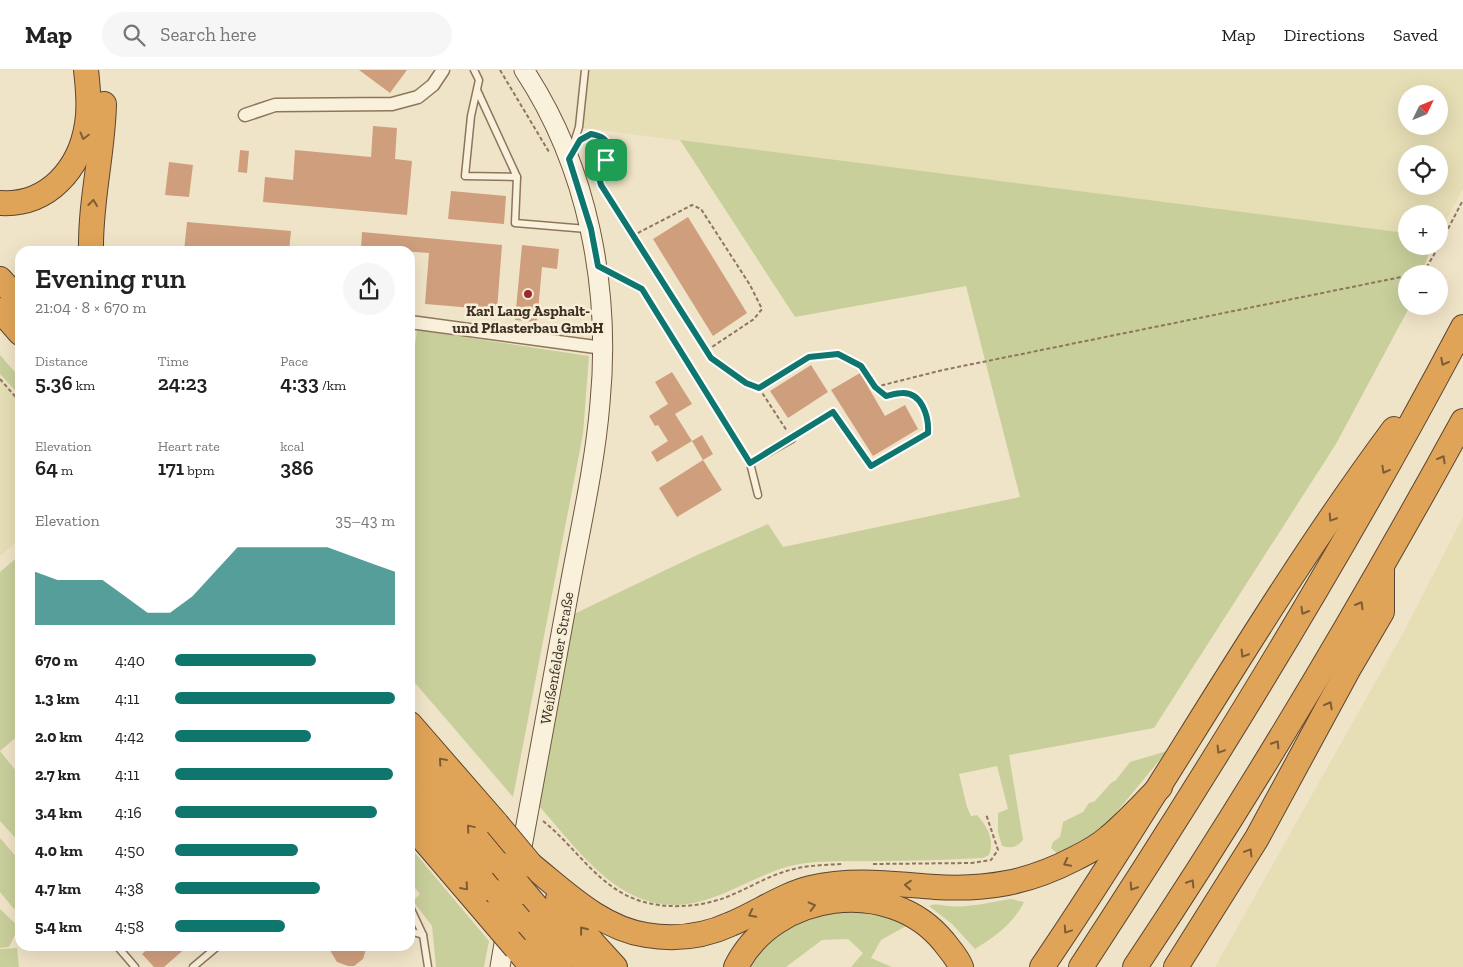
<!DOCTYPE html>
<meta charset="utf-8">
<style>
:root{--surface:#fff;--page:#f6f6f6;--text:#222;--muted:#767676;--line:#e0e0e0;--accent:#0f766e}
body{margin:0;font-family:"Zilla Slab",serif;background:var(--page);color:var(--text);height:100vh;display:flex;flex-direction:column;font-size:19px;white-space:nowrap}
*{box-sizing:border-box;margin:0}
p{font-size:16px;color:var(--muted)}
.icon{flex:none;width:28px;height:28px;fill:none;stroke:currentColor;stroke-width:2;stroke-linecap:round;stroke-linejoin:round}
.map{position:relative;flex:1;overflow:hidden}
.details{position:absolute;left:15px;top:176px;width:400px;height:705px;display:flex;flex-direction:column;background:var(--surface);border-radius:15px;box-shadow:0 5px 20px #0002}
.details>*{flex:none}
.needle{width:32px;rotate:47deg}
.tools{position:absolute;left:1398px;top:15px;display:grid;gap:10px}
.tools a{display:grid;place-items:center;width:50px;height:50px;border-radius:50%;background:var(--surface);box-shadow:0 5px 20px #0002;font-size:25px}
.pin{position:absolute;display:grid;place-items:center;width:42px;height:42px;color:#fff;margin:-21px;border-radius:10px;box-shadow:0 2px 8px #0006}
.round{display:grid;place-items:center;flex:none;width:52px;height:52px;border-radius:26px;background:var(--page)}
.summary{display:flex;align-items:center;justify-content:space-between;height:85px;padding:0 20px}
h1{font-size:28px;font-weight:600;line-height:38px}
.metrics{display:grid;grid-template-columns:repeat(3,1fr);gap:8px;height:85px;padding:5px 20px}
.metrics div{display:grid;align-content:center}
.metrics b{font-size:21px;font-weight:600}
.metrics small{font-size:14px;font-weight:400}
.metrics p{font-size:14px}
.chart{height:140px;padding:10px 20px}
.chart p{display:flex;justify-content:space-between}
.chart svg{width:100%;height:90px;margin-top:5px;fill:var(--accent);opacity:.7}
ul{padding:0 20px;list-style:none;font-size:16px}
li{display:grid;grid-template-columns:80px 60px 1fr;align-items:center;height:38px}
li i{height:12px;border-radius:6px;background:var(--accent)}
header{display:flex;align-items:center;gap:30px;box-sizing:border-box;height:70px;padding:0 25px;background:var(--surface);border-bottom:1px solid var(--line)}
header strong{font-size:24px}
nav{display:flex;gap:28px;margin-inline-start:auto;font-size:18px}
.search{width:350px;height:45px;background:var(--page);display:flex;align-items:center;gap:12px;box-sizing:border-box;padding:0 18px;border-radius:28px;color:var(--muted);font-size:19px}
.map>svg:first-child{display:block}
</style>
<header>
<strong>Map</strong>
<div class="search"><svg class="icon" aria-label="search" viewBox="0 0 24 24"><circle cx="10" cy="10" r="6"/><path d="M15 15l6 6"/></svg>Search here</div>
<nav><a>Map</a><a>Directions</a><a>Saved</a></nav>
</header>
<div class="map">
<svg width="1463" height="897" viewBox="0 0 1463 897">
<rect width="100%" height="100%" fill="#f0e4c8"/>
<g fill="#e6deb5" fill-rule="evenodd">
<path d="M589,0H1463V119L1439,163V144H1406V163L583,58ZM1406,24H1439V56H1406ZM1406,84H1439V116H1406Z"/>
<polygon points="0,309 20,332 20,469 0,486"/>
<polygon points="1463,447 1463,897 1215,897 1402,565"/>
</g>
<g fill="#c9cf9b">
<path d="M680,70L1406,163V176H1432L1421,204H1406V236H1410L1336,374L1154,658L1009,685L1023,770C1017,777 1011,779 1002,776L998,762V743L1008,739L997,696L959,704L967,737L971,746L977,745C987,756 995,770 989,785L983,788C948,790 913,791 877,791C850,792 816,789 790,796C760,804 732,823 702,831C626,852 582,784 539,736L574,544L697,485L768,454L783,477L1020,427L966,216L795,247Z"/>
<polygon points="417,260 589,286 583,364 513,727 410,607 410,311"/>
<polygon points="0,285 20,308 20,326 0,304"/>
<polygon points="20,485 20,664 0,681 20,706 20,773 0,751 0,502"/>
<polygon points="1167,681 1111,749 1091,766 1058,784 1051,778 1053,772 1060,767 1063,752 1083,742 1089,733 1095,731 1111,713 1116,710 1130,692"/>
<polygon points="0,768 20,791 20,834 14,839 0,822"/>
<polygon points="410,777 489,871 484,897 436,897 432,856 413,831 420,824 410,812"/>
<path d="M1011,829L1024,832C1014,853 995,867 975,879L952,854L929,836C936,833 940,835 948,836C970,838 990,832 1011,829Z"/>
<polygon points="0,839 19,857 9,877 0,878"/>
<path d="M841,840L882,842L908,855L881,870L871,888L892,897H851L863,883L848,869L822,870L786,897H750C775,859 799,853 841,840Z"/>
<polygon points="17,878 19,897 0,897 0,879"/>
</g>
<g fill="#cf9f7d">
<polygon points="359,0 407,0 390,23"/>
<polygon points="373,56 397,58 395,89 412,91 407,145 263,132 265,107 293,110 295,80 371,87"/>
<polygon points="240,80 249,81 247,103 238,102"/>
<polygon points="169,92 193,95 189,127 165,125"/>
<polygon points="451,121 506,126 504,154 448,149"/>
<polygon points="688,147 747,243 713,266 653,169"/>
<polygon points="187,152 291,161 289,181 184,181"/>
<polygon points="362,162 502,175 497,240 425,234 429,183 361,178"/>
<polygon points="522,175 559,179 557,199 542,197 537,252 515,250"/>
<polygon points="811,295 828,322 788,348 770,321"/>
<polygon points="672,302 692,334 675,344 692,371 657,392 651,382 668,371 658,355 655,356 649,346 668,334 655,312"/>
<polygon points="860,303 885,346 905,335 918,359 873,386 831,320"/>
<polygon points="702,365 713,384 703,390 692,371"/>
<polygon points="703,390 722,420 677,447 659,418"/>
<polygon points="151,876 188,876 164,897 154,897 142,884"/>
<polygon points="331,876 367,876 363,889 354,896 348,896 337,892 331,882"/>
</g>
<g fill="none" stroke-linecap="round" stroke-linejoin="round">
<defs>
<g id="lane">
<polyline points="474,0 479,10 471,46 465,106 517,107 477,20"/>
<polyline points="571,82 579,57 585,0"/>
<polyline points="517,107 515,153 587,159"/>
<polyline points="600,197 642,219 750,393 758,425"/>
<polyline points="750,393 792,369"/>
<polyline points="410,837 423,865 428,897"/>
<polyline points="410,861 423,865"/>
<polyline points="117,876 135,897"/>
<polyline points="193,897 218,876"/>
</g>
<g id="street">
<polyline points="245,45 275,35 392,34 418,27 433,15 443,0"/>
<polyline points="410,252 603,278"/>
</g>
<g id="secondary">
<path d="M519,793C536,700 554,607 570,515C581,455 595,394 600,333C611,218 588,97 524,0"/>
<polyline points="500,897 507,856"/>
</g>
<g id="highway">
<path d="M0,133C48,136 80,99 87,54C90,37 88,17 86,0"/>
<path d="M91,181C90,131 103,83 104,34"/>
<polyline points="0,209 20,231"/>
<polyline points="0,240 20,263"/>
<polyline points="410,654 497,754"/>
<polyline points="410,687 502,795"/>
<polyline points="410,721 496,822"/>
<polyline points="410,754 487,844"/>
<path d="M531,795C566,823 601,858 646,865C675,870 705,866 731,854C758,843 782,825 811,818C852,808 893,814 935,817C986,820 1028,813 1074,789C1086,783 1098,777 1109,767C1127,752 1143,734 1160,717"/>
<polyline points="524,822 588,897"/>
<polyline points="558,829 593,873 615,897"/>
<polyline points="520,850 560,897"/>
<polyline points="516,878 532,897"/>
<path d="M736,897C774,821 890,805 944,872C950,880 957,887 961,897"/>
<path d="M1042,897C1163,720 1266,531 1394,359"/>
<path d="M1081,897C1217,689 1347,477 1463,257"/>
<path d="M1135,897C1253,720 1361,537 1463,351"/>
<polyline points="1176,897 1257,768 1348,600 1382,542 1382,499"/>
</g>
</defs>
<use href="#lane" stroke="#8d765c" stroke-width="9"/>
<use href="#street" stroke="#8d765c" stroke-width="15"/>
<use href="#secondary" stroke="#6f573f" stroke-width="21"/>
<use href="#highway" stroke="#5b4430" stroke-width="26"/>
<g stroke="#8d765c" stroke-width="2" stroke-dasharray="4 2.5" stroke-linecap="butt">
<polyline points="500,0 549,82"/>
<path d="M585,67C606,57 619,81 599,95L598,105L601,115L711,288L746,313L759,318L809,287L839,284L861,296L875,317L886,326C891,325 897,323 902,323C922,322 929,347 928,363L871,396L833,342L800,364"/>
<polyline points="632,166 692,135 701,139 750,215 762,239 754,249 706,281"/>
<polyline points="1439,176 1463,130"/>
<polyline points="1415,204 1428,195 1439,176"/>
<polyline points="0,309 20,332"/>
<polyline points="875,317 943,300 1406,206"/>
<polyline points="759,318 787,361"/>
<path d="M543,751C572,774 592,807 624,824C653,840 693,839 724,828C746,820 767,806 790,800C807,795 826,795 843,794"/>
<polyline points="873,794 972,793 991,790 998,780 986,744"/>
</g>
<use href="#lane" stroke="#faf1dc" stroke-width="6"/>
<use href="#street" stroke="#faf1dc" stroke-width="12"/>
<use href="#secondary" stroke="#faf1dc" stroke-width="19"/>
<use href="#highway" stroke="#e0a458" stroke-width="24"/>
<defs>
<g id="highway-bridge">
<polyline points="497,754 531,795"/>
<polyline points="502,795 524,822"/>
<polyline points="496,822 520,850"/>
<polyline points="487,844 516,878"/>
</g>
</defs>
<use href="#highway-bridge" stroke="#5b4430" stroke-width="26" stroke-linecap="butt"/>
<use href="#highway-bridge" stroke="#e0a458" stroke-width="24"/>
</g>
<defs><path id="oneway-chevron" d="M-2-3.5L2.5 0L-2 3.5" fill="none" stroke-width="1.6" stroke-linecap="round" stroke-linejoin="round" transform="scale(1.25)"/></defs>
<g stroke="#7e5d36">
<use href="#oneway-chevron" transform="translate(84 66) rotate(105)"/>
<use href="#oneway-chevron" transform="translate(93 133) rotate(-84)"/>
<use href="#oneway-chevron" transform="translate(1444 292) rotate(118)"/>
<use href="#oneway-chevron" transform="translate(1442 389) rotate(-61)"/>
<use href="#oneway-chevron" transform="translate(1385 400) rotate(119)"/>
<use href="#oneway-chevron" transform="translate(1332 448) rotate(123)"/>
<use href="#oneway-chevron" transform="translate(1360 535) rotate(-60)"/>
<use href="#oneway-chevron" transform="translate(1304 541) rotate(120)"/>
<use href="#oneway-chevron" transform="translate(1244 584) rotate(122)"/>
<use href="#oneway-chevron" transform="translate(1329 635) rotate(-62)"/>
<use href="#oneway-chevron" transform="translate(1276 674) rotate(-58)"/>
<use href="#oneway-chevron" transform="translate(1220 680) rotate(122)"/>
<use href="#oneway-chevron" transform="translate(442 691) rotate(-131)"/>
<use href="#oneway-chevron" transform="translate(470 758) rotate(-130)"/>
<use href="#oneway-chevron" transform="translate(1249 782) rotate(-59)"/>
<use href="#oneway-chevron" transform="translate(1067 793) rotate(153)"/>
<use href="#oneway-chevron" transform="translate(1191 813) rotate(-58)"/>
<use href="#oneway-chevron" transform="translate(908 815) rotate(-176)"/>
<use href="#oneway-chevron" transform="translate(465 817) rotate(49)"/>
<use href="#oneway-chevron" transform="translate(1133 817) rotate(123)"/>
<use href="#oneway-chevron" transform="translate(812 836) rotate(-14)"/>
<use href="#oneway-chevron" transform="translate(752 844) rotate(153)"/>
<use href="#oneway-chevron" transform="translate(583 860) rotate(-128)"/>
<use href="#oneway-chevron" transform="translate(1067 860) rotate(124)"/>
</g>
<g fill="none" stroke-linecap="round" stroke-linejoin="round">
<defs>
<path id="route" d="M591,64C602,66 607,69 610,80L606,90L599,95L598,104L601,115L711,288L746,313L759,318L809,287L838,284L861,296L875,317L886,326C891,325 897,323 902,323C922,322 929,347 928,363L871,396L833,342L750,393L642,219L598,196L591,159L569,89L580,70Z"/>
</defs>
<use href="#route" stroke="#fff" stroke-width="10"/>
<use href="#route" stroke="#0f766e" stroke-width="6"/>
</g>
<circle fill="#9e2a2b" stroke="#f7eed8" stroke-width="2" cx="528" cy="224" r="5"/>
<g text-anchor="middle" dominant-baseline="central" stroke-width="5" stroke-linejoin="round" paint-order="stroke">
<g font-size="15" font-weight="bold" fill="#3d2e20" stroke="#f7eed8">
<text x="528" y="241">Karl Lang Asphalt-<tspan x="528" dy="17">und Pflasterbau GmbH</tspan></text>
</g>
<g font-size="15" fill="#3d2e20" stroke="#f7eed8">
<text transform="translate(557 588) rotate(-80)">Weißenfelder Straße</text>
</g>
</g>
</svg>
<div class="tools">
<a><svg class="needle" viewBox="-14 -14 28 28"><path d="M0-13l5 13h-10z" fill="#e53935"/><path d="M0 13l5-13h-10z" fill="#767676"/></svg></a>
<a><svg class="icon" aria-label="locate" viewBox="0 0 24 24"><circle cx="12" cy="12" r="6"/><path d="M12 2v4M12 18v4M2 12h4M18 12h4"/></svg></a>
<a>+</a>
<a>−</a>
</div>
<div class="pin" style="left:606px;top:90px;background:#1e9e55"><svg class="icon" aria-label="arrive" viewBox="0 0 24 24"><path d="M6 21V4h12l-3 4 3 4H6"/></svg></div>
<section class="details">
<div class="summary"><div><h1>Evening run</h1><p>21:04 · 8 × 670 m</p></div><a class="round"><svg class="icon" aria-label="share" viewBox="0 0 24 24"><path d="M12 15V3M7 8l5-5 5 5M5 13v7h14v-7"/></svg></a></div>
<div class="metrics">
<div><p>Distance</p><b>5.36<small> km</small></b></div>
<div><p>Time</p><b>24:23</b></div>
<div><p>Pace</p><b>4:33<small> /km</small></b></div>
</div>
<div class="metrics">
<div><p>Elevation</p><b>64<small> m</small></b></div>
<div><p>Heart rate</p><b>171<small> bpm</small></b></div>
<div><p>kcal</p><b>386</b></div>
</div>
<div class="chart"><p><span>Elevation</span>35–43 m</p>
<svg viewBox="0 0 160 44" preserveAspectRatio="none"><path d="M0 44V18L10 22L20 22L30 22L40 30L50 38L60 38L70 30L80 18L90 6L100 6L110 6L120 6L130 6L140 10L150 14L160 18V44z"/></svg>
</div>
<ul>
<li><b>670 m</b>4:40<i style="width:64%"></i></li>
<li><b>1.3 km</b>4:11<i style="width:100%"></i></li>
<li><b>2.0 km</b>4:42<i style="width:62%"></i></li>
<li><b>2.7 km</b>4:11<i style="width:99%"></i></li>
<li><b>3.4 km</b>4:16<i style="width:92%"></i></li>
<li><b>4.0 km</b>4:50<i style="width:56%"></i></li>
<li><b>4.7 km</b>4:38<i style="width:66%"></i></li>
<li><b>5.4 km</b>4:58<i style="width:50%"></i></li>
</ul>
</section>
</div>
